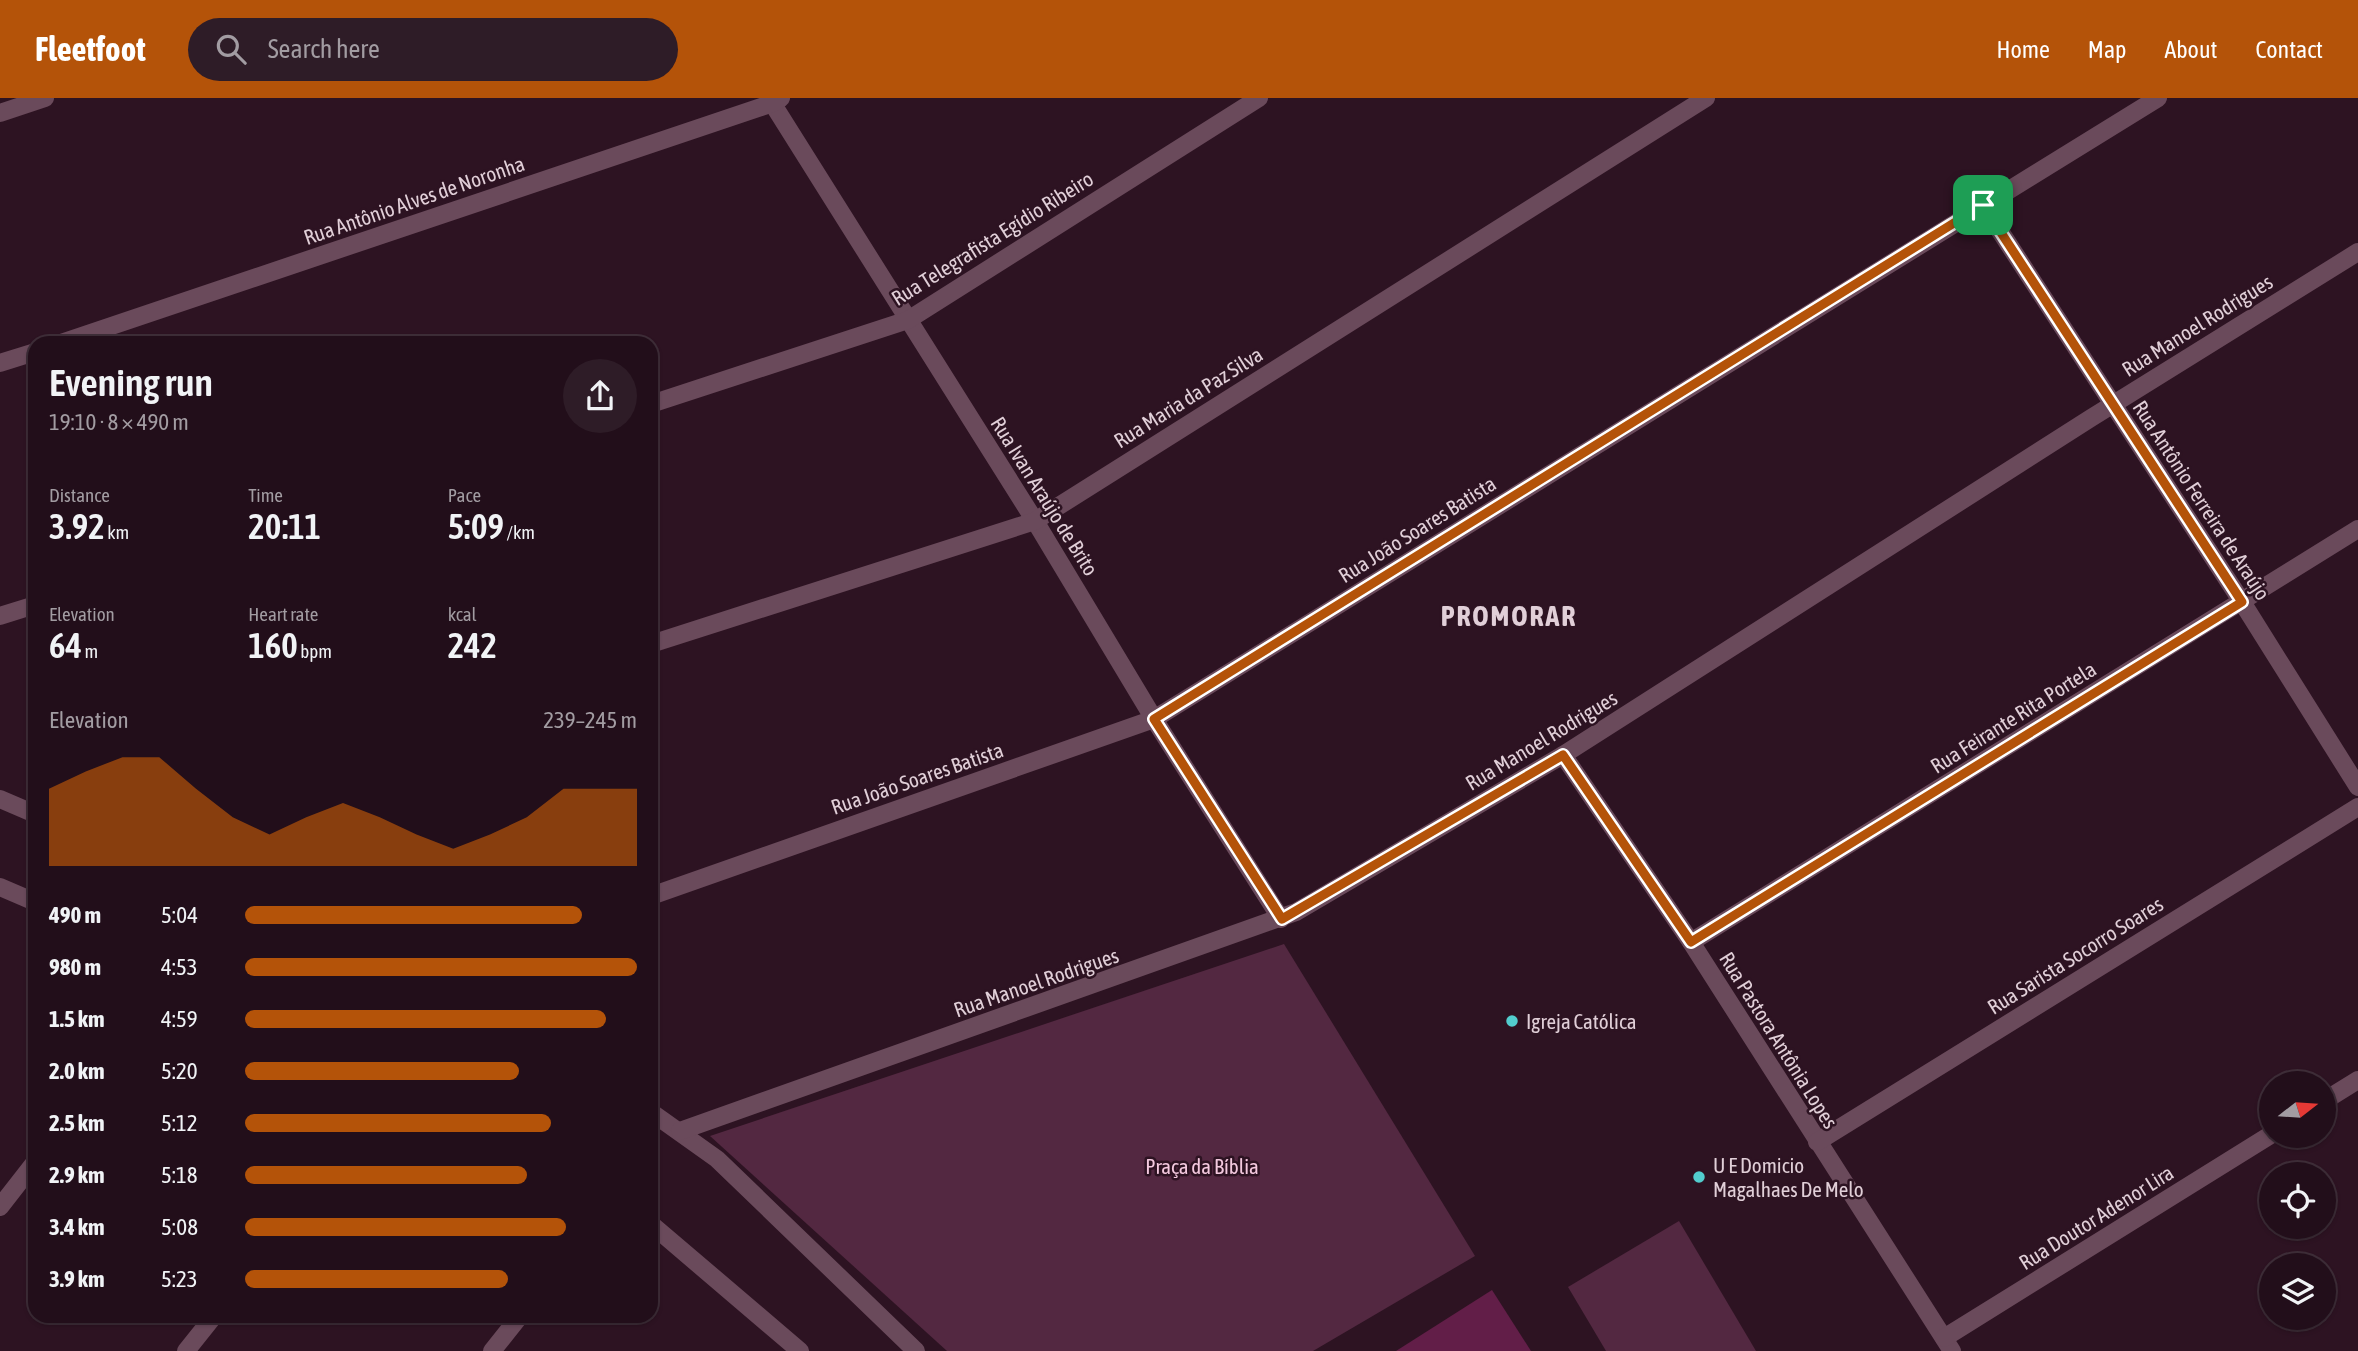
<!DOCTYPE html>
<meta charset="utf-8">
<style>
:root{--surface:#220e1a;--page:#2e1c27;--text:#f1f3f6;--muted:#a29ca2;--line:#3f2e39;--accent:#b45309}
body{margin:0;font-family:"Asap Condensed",sans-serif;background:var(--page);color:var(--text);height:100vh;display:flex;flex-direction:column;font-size:26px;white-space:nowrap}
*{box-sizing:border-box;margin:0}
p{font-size:23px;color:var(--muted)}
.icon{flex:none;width:38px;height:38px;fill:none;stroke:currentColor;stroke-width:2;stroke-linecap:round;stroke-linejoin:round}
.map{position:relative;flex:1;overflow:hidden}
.sheet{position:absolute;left:28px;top:238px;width:630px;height:987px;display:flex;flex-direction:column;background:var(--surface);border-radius:21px;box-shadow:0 2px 5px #0004,0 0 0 2px var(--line)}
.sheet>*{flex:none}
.needle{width:46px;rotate:73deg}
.tools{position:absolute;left:2259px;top:973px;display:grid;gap:14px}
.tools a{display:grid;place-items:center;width:77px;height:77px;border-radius:50%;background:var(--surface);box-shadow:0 2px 5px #0004,0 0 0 2px var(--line);font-size:35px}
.pin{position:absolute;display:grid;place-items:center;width:60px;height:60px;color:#fff;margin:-30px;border-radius:14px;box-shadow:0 4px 10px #0006}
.round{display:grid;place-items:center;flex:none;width:74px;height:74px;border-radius:37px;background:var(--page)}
.summary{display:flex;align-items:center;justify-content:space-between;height:119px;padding:0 21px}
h1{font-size:38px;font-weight:600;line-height:52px}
.figures{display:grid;grid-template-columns:repeat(3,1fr);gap:10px;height:119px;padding:7px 21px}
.figures div{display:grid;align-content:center}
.figures b{font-size:35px;font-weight:600}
.figures small{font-size:19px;font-weight:400}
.figures p{font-size:19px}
.chart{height:196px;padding:14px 21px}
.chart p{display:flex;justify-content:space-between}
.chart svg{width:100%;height:126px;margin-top:7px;fill:var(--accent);opacity:.7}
ul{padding:0 21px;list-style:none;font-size:23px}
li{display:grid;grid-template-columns:112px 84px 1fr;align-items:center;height:52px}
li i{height:18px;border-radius:9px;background:var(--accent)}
header{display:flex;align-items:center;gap:42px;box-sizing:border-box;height:98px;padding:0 35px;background:var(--accent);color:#fff}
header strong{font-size:33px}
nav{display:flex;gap:38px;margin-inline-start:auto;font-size:24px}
.search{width:490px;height:63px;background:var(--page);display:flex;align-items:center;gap:18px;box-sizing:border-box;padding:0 24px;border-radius:38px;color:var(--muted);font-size:26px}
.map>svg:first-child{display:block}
</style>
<header>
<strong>Fleetfoot</strong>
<div class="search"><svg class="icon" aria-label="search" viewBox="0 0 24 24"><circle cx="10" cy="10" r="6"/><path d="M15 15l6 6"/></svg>Search here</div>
<nav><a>Home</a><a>Map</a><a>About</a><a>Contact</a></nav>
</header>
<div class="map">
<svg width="2358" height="1253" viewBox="0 0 2358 1253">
<rect width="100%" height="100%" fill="#2d1322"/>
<g fill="#532841">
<polygon points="1284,846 1475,1158 1313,1253 947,1253 710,1038"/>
<polygon points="1679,1123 1756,1253 1606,1253 1568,1189"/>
</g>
<polygon fill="#621e48" points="1492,1192 1531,1253 1396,1253"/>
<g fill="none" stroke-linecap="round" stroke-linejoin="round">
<g stroke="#6a4a5b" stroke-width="18">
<polyline points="769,0 1035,423 1154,621 1281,821"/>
<polyline points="0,15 45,0"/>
<polyline points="1983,107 2242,504 2358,689"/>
<polyline points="61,245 773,5 781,0"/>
<polyline points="0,265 35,254"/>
<polyline points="651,306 908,222 1259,0"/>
<polyline points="0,518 35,507"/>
<polyline points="651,546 1035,423 1706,0"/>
<polyline points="1563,657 1691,844 1952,1253"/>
<polyline points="0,701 35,716"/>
<polyline points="0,789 35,804"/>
<polyline points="651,798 1154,621 2158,0"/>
<polyline points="1691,844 2358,431"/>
<polyline points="2324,1003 2358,982"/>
<polyline points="651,1014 717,1061 916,1253"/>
<polyline points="680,1033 1296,814 1563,657 2091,320 2358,154"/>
<polyline points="1817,1044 2358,709"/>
<polyline points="0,1109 35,1064"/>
<polyline points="651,1126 800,1253"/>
<polyline points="1944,1240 2272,1036"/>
<polyline points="186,1253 214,1218"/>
<polyline points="492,1253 520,1218"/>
</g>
</g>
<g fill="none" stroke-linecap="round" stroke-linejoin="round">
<defs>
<polygon id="route" points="1983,107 2242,504 1691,844 1563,657 1282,821 1154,621"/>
</defs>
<use href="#route" stroke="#fff" stroke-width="14"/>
<use href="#route" stroke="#b45309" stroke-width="9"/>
</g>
<g fill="#52cdce" stroke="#2d1322" stroke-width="2.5">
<circle cx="1512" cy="923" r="7"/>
<circle cx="1699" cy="1079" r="7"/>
</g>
<g text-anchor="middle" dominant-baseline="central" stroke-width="5" stroke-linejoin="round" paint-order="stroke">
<g font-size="21" fill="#e1cfd8" stroke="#2d1322">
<text transform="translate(414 102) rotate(-19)">Rua Antônio Alves de Noronha</text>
<text transform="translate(992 140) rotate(-32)">Rua Telegrafista Egídio Ribeiro</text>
<text transform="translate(2197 227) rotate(-32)">Rua Manoel Rodrigues</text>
<text transform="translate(1188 299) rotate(-32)">Rua Maria da Paz Silva</text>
<text transform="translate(1045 398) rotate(58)">Rua Ivan Araújo de Brito</text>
<text transform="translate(2202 402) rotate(57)">Rua Antônio Ferreira de Araújo</text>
<text transform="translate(1417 431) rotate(-32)">Rua João Soares Batista</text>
<text transform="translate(2013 619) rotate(-32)">Rua Feirante Rita Portela</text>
<text transform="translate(1541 642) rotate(-31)">Rua Manoel Rodrigues</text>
<text transform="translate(917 680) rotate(-19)">Rua João Soares Batista</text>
<text transform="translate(2075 857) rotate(-32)">Rua Sarista Socorro Soares</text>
<text transform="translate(1036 884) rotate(-19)">Rua Manoel Rodrigues</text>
<text transform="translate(1779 942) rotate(58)">Rua Pastora Antônia Lopes</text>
<text transform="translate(2096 1119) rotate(-32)">Rua Doutor Adenor Lira</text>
</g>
<g font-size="21" fill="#e1cfd8" stroke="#2d1322" text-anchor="start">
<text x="1526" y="923">Igreja Católica</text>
<text x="1713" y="1067">U E Domicio<tspan x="1713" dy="24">Magalhaes De Melo</tspan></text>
</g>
<g font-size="21" fill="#f4c9df" stroke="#2d1322">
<text x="1202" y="1068">Praça da Bíblia</text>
</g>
<g font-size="28" font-weight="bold" letter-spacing="2" fill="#e1cfd8" stroke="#2d1322">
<text x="1509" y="518">PROMORAR</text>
</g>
</g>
</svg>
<div class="tools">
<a><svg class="needle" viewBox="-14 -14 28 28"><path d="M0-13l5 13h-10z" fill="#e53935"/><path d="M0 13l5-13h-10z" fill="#a29ca2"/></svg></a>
<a><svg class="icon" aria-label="locate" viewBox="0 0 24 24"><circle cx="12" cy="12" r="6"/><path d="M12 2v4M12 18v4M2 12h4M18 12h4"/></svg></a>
<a><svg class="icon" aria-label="layers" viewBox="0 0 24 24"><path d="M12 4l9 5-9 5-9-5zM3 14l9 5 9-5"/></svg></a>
</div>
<div class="pin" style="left:1983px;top:107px;background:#1e9e55"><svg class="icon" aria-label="arrive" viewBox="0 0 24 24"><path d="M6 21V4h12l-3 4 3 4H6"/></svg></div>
<section class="sheet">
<div class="summary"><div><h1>Evening run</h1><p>19:10 · 8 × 490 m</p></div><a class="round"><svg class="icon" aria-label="share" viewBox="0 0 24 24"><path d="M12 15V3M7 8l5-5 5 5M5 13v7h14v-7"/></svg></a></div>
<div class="figures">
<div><p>Distance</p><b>3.92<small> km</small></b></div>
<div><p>Time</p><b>20:11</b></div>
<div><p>Pace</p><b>5:09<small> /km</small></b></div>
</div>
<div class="figures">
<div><p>Elevation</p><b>64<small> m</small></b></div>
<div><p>Heart rate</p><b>160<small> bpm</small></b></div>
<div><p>kcal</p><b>242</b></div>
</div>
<div class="chart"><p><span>Elevation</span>239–245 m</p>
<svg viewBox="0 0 160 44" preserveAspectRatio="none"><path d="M0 44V17L10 11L20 6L30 6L40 17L50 27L60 33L70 27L80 22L90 27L100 33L110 38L120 33L130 27L140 17L150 17L160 17V44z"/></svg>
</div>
<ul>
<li><b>490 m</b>5:04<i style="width:86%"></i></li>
<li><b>980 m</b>4:53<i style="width:100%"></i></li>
<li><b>1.5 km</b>4:59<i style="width:92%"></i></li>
<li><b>2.0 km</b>5:20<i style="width:70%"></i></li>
<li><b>2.5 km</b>5:12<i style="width:78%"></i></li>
<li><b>2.9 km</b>5:18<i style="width:72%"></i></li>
<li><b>3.4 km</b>5:08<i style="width:82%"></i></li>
<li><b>3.9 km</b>5:23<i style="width:67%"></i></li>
</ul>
</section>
</div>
